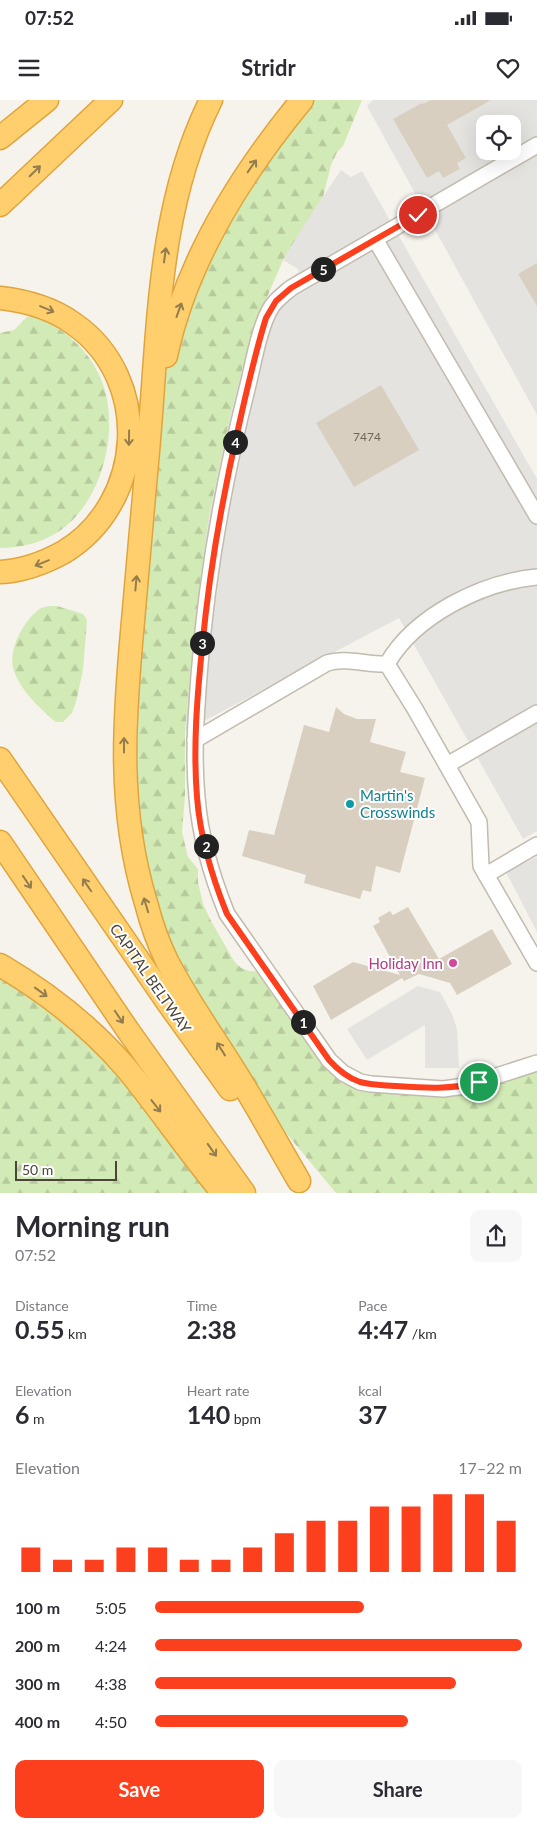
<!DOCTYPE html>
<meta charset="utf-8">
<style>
:root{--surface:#fff;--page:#f7f7f7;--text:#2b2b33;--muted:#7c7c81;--accent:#fc3f1d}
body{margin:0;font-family:Lato,sans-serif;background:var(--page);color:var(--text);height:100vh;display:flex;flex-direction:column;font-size:19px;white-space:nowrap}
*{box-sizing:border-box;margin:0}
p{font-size:16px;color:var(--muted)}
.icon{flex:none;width:28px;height:28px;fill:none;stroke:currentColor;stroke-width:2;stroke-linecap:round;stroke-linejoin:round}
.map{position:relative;height:1093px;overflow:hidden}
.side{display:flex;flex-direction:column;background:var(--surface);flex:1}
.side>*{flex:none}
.buttons{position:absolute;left:476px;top:15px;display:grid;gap:10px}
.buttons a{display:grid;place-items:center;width:45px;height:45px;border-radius:10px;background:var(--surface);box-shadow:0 5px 20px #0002;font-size:25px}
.scale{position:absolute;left:15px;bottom:12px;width:102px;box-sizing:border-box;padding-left:5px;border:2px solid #4b4439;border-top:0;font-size:14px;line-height:18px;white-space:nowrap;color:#4b4439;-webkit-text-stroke:4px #fff;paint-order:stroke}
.pin{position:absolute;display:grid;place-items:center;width:42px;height:42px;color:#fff;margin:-21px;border:2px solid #fff;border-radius:50%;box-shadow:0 1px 5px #0007}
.km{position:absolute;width:25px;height:25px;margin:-12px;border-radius:50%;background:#222;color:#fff;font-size:14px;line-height:25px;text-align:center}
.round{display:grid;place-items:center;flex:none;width:52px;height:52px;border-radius:10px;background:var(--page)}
.overview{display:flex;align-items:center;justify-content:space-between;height:85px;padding:0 15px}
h1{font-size:28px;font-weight:700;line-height:38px}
.stats{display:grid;grid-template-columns:repeat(3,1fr);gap:8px;height:85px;padding:5px 15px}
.stats div{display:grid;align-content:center}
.stats b{font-size:25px;font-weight:700}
.stats small{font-size:14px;font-weight:400}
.stats p{font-size:14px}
.chart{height:140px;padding:10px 15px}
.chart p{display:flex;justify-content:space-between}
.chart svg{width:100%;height:90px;margin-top:5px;stroke:var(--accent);stroke-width:6}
.cta{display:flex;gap:10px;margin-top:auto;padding:10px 15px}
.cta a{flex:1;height:58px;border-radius:10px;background:var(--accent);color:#fff;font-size:20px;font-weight:700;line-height:58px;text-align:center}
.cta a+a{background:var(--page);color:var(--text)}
ul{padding:0 15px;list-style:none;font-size:16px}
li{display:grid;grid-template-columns:80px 60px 1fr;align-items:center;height:38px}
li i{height:12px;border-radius:6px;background:var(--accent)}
.status{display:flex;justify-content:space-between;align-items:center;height:35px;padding:0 25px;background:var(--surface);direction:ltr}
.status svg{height:14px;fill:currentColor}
header{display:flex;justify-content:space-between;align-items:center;height:65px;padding:0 15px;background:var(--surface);font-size:22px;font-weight:700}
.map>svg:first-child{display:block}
</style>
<div class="status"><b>07:52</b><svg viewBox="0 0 49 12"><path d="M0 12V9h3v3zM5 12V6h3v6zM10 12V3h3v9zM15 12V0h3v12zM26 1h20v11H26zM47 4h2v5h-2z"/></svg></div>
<header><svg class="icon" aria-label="menu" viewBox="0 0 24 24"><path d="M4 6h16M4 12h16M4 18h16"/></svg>Stridr<svg class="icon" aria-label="heart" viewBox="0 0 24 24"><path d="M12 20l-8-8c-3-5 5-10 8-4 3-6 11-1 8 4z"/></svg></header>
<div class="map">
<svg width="537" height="1093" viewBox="0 0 537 1093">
<defs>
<pattern id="forest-firs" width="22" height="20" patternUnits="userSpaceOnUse" patternTransform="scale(1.25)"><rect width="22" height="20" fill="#d2eab5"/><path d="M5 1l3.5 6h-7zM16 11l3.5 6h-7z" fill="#b6ca9c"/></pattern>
</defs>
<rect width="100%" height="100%" fill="#f6f3ec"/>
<g fill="url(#forest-firs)">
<polygon points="302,0 362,0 343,46 337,52 331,65 323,97 283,160 254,228 230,317 209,416 196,516 185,631 185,695 182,732 188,757 198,769 198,782 203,804 211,821 234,861 241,868 249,871 268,872 343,973 443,989 537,963 537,1093 336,1093 237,974 167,860 130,737 151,326 170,235 186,191"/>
<path d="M35,216C63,228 88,249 100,277C122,325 103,403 58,432C41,443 20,448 0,448V233L14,230L27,217Z"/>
<path d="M57,506L83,514L87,520L83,570L76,602L72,613L63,622H56L52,619C37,605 21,591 14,571C7,551 23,522 38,510C43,506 51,506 57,506Z"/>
<polygon points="0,877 65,921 128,981 209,1093 0,1093"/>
</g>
<g fill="#e5e3e0" fill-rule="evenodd">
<path d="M373,0H537V315L367,6ZM485,24H512V51H485Z"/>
<polygon points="341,70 351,77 362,71 537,379 537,731 523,739 399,518 185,631 196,516 209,416 230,317 244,262 254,228 267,198 281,184 299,172 298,169 283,160 304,125"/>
<polygon points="537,757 537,832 506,772"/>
<polygon points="418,886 440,892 452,914 457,929 459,968 425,968 425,925 367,960 347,929"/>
</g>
<g fill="#d8cfc1">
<polygon points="431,0 491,0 447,25 466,58 457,63 460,69 443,78 439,71 427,78 393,19 422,3 423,4"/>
<polygon points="537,163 537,206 518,174"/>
<polygon points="381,285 419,350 354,387 316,323"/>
<polygon points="336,607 344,614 357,619 376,619 370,642 406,652 400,672 425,678 400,773 376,766 371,792 363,790 360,799 304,783 306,775 242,756 249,730 274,735 304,625 329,632"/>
<polygon points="408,807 439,859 492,829 512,864 457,895 450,883 419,874 404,881 402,878 331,920 313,886 353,862 400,875 373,826 380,822 378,818 390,811 393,815"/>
</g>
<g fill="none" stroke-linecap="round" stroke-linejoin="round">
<defs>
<g id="minor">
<path d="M537,45L291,188C284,194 277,199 272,206C259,226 253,266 247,289C223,384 206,479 199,576C196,616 193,657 197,697C200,737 212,777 227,814L329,960L343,973L360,982L371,984L443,989L465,986L537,963"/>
<polyline points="375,139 537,416"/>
<polyline points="387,564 415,609 479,722 481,766 537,863"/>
<path d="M195,640L327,563C346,557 368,565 387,564C415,515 483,482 537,477"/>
<polyline points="447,665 537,613"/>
<polyline points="486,775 537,745"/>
</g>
<g id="highway">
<path d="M211,0C155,112 159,240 147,362C142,415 138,468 133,521C124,618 117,708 146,803C151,822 158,843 167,861C187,900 213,936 236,973C258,1008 278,1045 299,1081"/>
<polyline points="0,38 47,0"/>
<polyline points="0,105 111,0"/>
<path d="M0,198C27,201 52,208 74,224C153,279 145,403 64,452C44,463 23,471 0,472"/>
<path d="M166,256C186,161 241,74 302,0"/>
<polyline points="0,659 168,903 230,989"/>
<polyline points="0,742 129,932 244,1093"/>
<path d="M0,865C46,892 92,928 127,969C160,1009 189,1053 223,1093"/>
</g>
</defs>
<use href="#minor" stroke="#c2bbae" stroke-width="18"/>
<use href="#highway" stroke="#e0a43c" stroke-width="25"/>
<use href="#minor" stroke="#fff" stroke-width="15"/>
<use href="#highway" stroke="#ffcf6e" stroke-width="22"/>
</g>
<defs><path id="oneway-shaft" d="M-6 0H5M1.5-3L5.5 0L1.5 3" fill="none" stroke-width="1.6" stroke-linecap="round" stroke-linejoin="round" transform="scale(1.25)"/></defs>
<g stroke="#937c4e">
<use href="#oneway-shaft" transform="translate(252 66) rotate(-55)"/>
<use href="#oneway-shaft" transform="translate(35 71) rotate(-44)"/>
<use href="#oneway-shaft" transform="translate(165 155) rotate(-82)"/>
<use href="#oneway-shaft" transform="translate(47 209) rotate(23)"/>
<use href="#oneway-shaft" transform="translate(179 210) rotate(-70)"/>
<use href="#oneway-shaft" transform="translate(129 338) rotate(91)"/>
<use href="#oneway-shaft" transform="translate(42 463) rotate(158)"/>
<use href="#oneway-shaft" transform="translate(136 483) rotate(-85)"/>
<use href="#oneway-shaft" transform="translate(124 645) rotate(-90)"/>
<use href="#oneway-shaft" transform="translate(27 782) rotate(56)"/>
<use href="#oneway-shaft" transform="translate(87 785) rotate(-124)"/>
<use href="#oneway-shaft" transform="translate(146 805) rotate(-107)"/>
<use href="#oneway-shaft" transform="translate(41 892) rotate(36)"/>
<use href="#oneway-shaft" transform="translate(119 917) rotate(56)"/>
<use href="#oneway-shaft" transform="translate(221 949) rotate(-122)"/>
<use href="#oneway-shaft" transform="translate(156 1006) rotate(52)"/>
<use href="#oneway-shaft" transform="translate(212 1050) rotate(55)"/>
</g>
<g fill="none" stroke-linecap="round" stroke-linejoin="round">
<defs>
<path id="route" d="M418,115L291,188L276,201L266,218C255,253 247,289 239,325C222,399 209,473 202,549C197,598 193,648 197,697C200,736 212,777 227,814L329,960C338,970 348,978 360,982C371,985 383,985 395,986C424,988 451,990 479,982"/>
</defs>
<use href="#route" stroke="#fff" stroke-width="10"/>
<use href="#route" stroke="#fc3f1d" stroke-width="6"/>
</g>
<circle fill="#0f9aa8" stroke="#fff" stroke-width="2" cx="350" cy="704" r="5"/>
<circle fill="#d1479c" stroke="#fff" stroke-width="2" cx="453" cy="863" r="5"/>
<g text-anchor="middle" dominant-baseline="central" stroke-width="4" stroke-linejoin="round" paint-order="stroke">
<g font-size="12" fill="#6e675b">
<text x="367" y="336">7474</text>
</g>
<g font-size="15" fill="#0d838f" stroke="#fff" text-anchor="start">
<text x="360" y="695">Martin's<tspan x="360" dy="17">Crosswinds</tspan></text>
</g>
<g font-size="15" fill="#b23c85" stroke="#fff" text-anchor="end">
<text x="443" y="863">Holiday Inn</text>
</g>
<g font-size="15" fill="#4b4439" stroke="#fff">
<text transform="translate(151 878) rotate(55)">CAPITAL BELTWAY</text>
</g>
</g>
</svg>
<div class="buttons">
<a><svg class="icon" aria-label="locate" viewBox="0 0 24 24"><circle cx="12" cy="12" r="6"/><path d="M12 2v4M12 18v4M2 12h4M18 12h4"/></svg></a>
</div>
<div class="scale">50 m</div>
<div class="pin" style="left:479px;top:982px;background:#1e9e55"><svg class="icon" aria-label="arrive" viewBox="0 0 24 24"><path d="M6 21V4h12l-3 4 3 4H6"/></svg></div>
<div class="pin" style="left:418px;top:115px;background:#d93025"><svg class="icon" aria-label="check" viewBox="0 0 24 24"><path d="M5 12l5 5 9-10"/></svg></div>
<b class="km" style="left:303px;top:922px">1</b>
<b class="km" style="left:206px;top:746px">2</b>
<b class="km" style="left:202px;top:543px">3</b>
<b class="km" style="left:235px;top:342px">4</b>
<b class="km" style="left:323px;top:169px">5</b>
</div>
<section class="side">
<div class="overview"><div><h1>Morning run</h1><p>07:52</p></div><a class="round"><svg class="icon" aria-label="share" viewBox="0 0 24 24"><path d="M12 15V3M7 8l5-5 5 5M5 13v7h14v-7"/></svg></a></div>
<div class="stats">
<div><p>Distance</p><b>0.55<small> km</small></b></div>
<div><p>Time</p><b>2:38</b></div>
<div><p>Pace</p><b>4:47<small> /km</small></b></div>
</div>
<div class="stats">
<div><p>Elevation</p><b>6<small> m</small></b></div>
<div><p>Heart rate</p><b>140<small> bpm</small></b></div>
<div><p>kcal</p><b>37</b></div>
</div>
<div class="chart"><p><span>Elevation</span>17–22 m</p>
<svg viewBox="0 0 160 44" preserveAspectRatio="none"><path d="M5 44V32M15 44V38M25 44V38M35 44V32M45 44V32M55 44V38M65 44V38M75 44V32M85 44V25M95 44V19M105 44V19M115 44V12M125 44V12M135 44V6M145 44V6M155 44V19"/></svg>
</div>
<ul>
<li><b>100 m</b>5:05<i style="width:57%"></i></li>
<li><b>200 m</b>4:24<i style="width:100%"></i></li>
<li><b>300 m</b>4:38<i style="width:82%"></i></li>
<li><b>400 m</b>4:50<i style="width:69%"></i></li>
</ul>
<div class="cta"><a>Save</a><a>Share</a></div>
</section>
